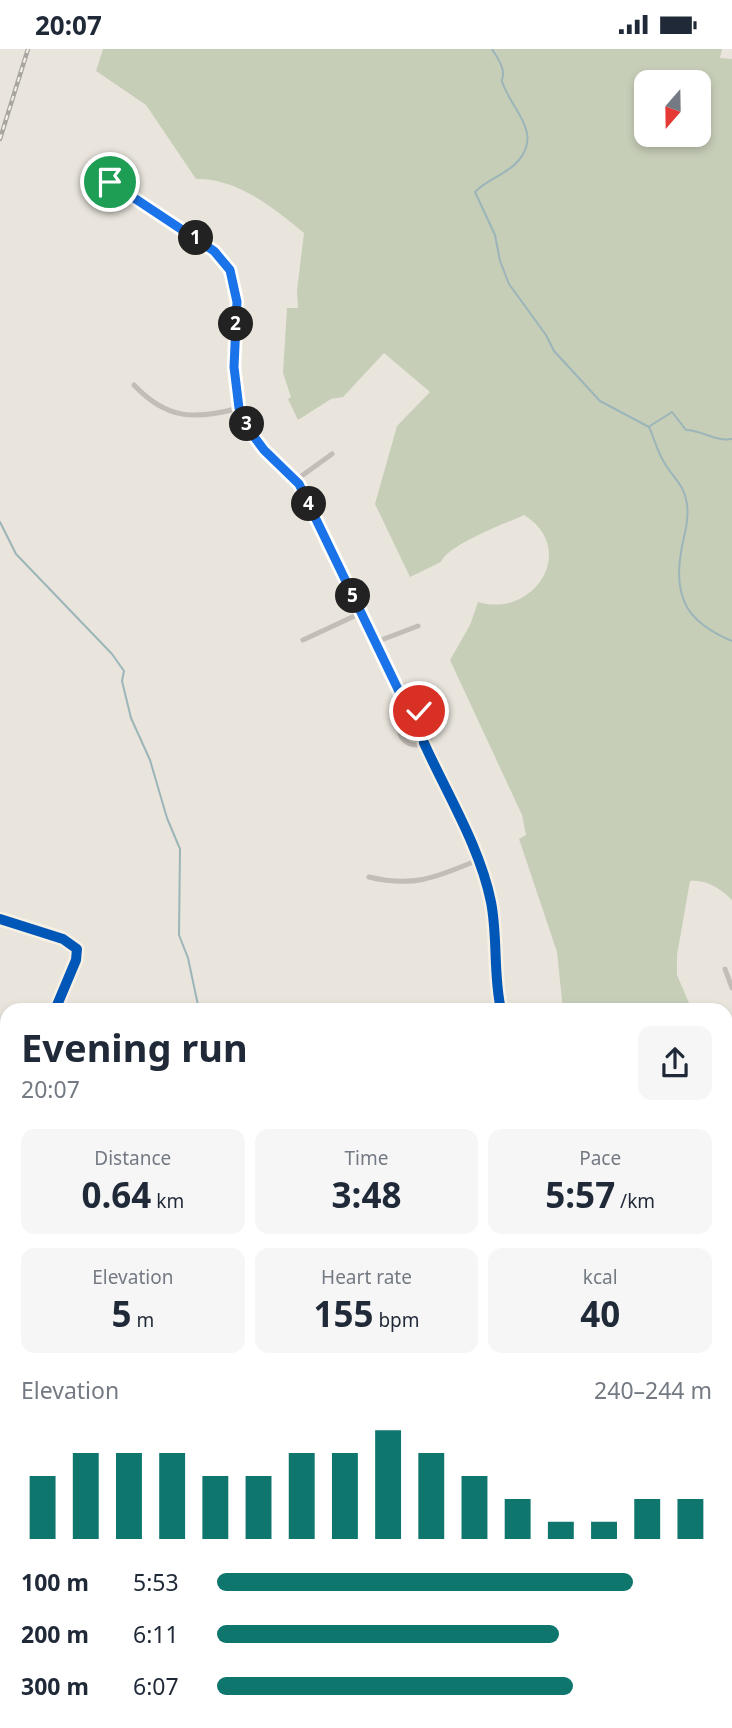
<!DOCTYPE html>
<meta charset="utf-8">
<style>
:root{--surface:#fff;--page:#f6f6f7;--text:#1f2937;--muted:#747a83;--accent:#0f766e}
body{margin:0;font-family:"Noto Sans",sans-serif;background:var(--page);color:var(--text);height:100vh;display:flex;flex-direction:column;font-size:26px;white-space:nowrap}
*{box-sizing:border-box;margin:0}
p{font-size:23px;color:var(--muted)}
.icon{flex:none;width:38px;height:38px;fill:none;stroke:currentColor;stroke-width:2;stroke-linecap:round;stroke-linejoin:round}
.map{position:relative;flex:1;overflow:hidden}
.panel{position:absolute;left:0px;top:954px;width:733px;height:726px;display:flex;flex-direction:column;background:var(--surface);border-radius:21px 21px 0 0;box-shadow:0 4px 10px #0003}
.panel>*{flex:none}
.needle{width:46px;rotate:200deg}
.buttons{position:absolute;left:634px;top:21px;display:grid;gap:14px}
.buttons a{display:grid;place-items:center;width:77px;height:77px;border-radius:14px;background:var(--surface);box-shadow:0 4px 10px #0003;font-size:35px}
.pin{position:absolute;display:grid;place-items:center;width:60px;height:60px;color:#fff;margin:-30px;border:4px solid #fff;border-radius:50%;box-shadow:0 2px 7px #0007}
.km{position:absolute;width:35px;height:35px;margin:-18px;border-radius:50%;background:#222;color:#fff;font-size:19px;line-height:35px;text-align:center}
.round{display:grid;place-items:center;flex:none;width:74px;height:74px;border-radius:14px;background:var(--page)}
.summary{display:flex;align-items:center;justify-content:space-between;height:119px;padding:0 21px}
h1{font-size:38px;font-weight:700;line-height:52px}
.metrics{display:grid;grid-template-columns:repeat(3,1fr);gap:10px;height:119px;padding:7px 21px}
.metrics div{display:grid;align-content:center;border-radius:14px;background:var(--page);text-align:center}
.metrics b{font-size:35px;font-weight:700}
.metrics small{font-size:19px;font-weight:400}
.metrics p{font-size:19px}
.chart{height:196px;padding:14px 21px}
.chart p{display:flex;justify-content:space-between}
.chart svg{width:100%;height:126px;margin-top:7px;stroke:var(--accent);stroke-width:6}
ul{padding:0 21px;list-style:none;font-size:23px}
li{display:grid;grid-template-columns:112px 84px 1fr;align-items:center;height:52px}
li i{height:18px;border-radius:9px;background:var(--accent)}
.status{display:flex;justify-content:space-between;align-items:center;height:49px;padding:0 35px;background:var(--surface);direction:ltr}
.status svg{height:19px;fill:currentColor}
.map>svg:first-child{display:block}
</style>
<div class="status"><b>20:07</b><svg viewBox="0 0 49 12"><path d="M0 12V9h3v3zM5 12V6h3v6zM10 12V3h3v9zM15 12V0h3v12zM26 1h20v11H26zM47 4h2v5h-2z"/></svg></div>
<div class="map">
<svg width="732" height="1679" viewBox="0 0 732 1679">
<rect width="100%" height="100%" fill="#e9e5dd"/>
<g fill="#c7ceb8" fill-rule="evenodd">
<path d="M103,0H722L720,9L732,10V851C721,840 706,830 690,832L677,906V926L692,961H563L557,903L519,790L526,786L522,766L450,611L470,576L478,553C534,570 579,500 524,466C505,475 449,495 441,513L410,528L375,455L397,377L430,343L384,304L343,348L331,350L298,371L288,350L291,348L283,324L287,259H298L297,241L304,184C274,159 237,129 196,130L146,56L96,22ZM698,33V86H646V33Z"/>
<polygon points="455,1673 631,1673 623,1679 459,1679"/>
</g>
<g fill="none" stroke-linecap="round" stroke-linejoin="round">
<g stroke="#9bb5b9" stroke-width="2">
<path d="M492,0C496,7 504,17 503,25C503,33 500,28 503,35C512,61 542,83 519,111C507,126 487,130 475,143L495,186L500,212L509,235L546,286L554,302L600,352L649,378C655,391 658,406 667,418C675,430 685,438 687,455C689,472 684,486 681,503C673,551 689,574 732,592"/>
<path d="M650,377L672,363L686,381C702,381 715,393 732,390"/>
<polyline points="0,473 16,505 112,605 124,622 122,632 131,669 150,711 167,769 180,800 179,886 188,909 199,961"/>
</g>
<g stroke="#c2bdb6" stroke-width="5">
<polyline points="110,133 214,202 230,221 237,253 234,318 239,359 252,385 264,401 299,435 409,663"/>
<path d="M134,336C167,371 195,371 239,359"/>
<polyline points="296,431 332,405"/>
<polyline points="303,591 361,564"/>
<polyline points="376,593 418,577"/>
<circle cx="416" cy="679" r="17"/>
<path d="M424,694C447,745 480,798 491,853C498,889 493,925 501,961"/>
<path d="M369,828C414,839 437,828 478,811"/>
<polyline points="0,870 63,890 77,900 76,911 55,961"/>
<polyline points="725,920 732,939"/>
<polyline points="0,976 7,982"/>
<polyline points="726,1038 732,1031"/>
<polyline points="0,1098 7,1088"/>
<polyline points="726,1398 732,1398"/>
<polyline points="0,1471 7,1466"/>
<polyline points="726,1569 732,1564"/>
<polyline points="164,1673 168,1679"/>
<polyline points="303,1673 308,1679"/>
<polyline points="0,1675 12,1679"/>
<polyline points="119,1679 127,1673"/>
<polyline points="362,1679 371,1673"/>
<polyline points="634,1679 643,1673"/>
</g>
<g stroke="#b3ada7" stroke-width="8">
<polyline points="0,1063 7,1071"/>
<polyline points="437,1673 442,1679"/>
</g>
<defs>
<polyline id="rail" points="0,90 28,0"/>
</defs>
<use href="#rail" stroke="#a9a6a1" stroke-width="4.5"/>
<use href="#rail" stroke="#f7f0e4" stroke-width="2" stroke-dasharray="5" stroke-linecap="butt"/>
<defs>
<g id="cycleway">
<polyline points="110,133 214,202 230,221 237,253 234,318 239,359 252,385 264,401 299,435 409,663"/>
<path d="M424,694C447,745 480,798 491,853C498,889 493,925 501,961"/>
<polyline points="0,870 63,890 77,900 76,911 55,961"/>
</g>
</defs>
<use href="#cycleway" stroke="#f7f0e4" stroke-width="15"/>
<use href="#cycleway" stroke="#0057b8" stroke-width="10"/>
</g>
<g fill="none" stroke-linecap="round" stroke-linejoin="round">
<defs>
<polyline id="route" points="110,133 214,202 230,221 237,253 234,318 239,359 252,385 264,401 299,435 409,663 419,662"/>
</defs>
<use href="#route" stroke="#fff" stroke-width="14"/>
<use href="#route" stroke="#1a73e8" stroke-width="9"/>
</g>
</svg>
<div class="buttons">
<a><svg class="needle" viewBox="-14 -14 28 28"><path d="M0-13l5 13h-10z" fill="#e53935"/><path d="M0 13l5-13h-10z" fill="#747a83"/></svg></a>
</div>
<div class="pin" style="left:110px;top:133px;background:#1e9e55"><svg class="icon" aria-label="arrive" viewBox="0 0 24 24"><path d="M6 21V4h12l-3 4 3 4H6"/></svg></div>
<div class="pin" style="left:419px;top:662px;background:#d93025"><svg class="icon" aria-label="check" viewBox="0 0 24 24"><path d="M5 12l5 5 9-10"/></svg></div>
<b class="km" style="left:196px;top:189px">1</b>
<b class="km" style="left:236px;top:275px">2</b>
<b class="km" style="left:247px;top:375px">3</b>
<b class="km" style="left:309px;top:455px">4</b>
<b class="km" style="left:353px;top:547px">5</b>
<section class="panel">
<div class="summary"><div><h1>Evening run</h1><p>20:07</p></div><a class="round"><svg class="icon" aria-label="share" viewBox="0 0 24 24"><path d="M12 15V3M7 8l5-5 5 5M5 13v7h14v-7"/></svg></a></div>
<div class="metrics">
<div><p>Distance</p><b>0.64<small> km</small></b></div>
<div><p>Time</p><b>3:48</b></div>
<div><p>Pace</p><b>5:57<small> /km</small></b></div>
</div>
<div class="metrics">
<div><p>Elevation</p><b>5<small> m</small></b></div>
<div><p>Heart rate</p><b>155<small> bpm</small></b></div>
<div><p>kcal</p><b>40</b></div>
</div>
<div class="chart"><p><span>Elevation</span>240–244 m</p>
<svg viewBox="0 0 160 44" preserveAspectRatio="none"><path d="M5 44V22M15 44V14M25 44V14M35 44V14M45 44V22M55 44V22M65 44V14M75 44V14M85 44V6M95 44V14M105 44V22M115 44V30M125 44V38M135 44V38M145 44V30M155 44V30"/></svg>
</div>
<ul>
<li><b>100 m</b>5:53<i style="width:84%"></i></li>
<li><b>200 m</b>6:11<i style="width:69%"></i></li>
<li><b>300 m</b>6:07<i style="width:72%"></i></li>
</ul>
</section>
</div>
